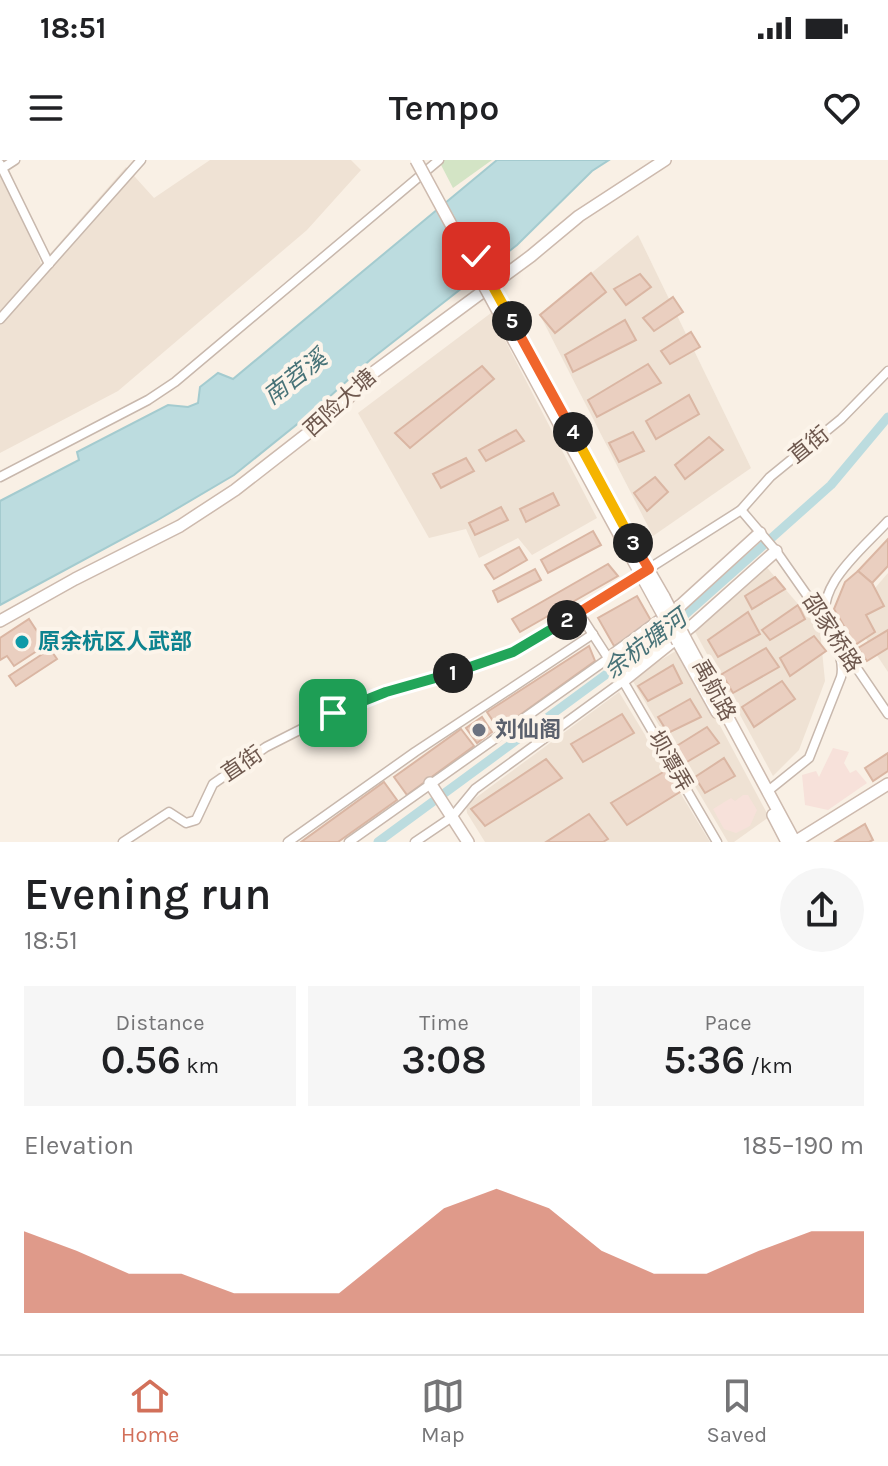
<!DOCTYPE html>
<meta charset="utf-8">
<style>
:root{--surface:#fff;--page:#f6f6f6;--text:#202124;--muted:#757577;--line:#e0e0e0;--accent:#d2705a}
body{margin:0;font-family:Karla,"Noto Sans SC",sans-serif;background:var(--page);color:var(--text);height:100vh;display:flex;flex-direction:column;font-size:30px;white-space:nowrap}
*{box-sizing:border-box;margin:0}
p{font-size:26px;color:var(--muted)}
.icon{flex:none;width:44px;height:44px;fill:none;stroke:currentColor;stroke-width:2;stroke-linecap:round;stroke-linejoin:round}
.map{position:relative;height:682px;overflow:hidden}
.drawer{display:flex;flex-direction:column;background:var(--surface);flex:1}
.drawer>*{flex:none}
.pin{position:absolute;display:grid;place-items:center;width:68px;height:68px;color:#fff;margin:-34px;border-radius:16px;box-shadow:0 4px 12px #0006}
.km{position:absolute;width:40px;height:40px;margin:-20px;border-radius:50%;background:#222;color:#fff;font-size:22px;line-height:40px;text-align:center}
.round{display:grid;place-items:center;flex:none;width:84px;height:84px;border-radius:42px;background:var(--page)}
.head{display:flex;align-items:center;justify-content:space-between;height:136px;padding:0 24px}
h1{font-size:44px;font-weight:600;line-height:60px}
.stats{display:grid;grid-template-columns:repeat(3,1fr);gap:12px;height:136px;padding:8px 24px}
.stats div{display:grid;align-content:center;border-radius:0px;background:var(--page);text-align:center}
.stats b{font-size:40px;font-weight:600}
.stats small{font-size:22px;font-weight:400}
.stats p{font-size:22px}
.chart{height:224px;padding:16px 24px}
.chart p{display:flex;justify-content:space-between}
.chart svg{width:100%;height:144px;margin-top:8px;fill:var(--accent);opacity:.7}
.status{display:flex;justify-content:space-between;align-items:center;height:56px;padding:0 40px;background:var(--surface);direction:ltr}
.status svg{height:22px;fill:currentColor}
header{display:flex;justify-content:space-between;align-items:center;height:104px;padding:0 24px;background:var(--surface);font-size:36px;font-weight:600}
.dock{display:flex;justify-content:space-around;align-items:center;height:112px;border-top:2px solid var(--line);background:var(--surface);font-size:22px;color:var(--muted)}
.dock a{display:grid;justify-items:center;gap:4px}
.dock .selected{color:var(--accent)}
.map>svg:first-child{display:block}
</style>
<div class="status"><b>18:51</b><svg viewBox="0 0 49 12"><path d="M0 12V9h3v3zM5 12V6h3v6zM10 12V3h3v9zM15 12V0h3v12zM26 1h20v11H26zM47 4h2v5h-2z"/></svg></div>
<header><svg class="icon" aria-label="menu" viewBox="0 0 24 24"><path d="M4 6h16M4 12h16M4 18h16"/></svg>Tempo<svg class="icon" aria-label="heart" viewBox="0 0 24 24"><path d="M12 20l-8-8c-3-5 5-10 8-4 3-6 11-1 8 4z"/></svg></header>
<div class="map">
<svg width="888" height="682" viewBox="0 0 888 682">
<rect width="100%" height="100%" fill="#f9f0e5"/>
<g fill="#efe2d4">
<polygon points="0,0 6,0 41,104 126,7 154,38 210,0 351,0 361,10 307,70 118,231 0,293"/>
<polygon points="638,75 751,308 653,376 540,155"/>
<polygon points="491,153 597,358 532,395 518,378 479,398 466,369 429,378 358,253"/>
<polygon points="764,404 820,470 825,521 799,590 773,616 694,470"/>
<polygon points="888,413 888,512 851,456"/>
<polygon points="679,489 769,657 734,682 728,682 631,518"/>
<polygon points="619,532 710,682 485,682 467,653 466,645"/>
</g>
<g fill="#f7e1da">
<polygon points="833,588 849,592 844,603 850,613 856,610 867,623 828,650 805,645 802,615 816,611 819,617"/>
<polygon points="743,635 748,635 757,650 750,666 736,673 724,669 713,649 731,638 735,641"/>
</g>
<polygon fill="#d3e4c5" points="444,0 492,0 453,28 440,3"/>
<polygon fill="#bcdcdf" stroke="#a4cbcf" stroke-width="2" points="497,0 609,0 592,11 517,85 370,200 316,249 234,315 156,361 0,445 0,341 79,300 77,292 168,245 188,247 198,243 200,227 218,213 233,219"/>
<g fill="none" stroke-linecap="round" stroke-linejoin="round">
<polyline stroke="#bcdcdf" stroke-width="9" points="378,682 676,463 831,325 888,257"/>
</g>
<g fill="#eacfc0" stroke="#dab6a3" stroke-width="2">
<polygon points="591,113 606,132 555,173 540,155"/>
<polygon points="640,114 651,127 626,145 614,129"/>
<polygon points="673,137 683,152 654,171 643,158"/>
<polygon points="625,160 636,180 573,212 565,195"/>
<polygon points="691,172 700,187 670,204 661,191"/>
<polygon points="648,204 661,223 597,257 588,240"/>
<polygon points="482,206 494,219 410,288 395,273"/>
<polygon points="689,235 699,254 656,279 646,261"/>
<polygon points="516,270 524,281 486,301 479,290"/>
<polygon points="633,272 644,291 619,302 609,283"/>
<polygon points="709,277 723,290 685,319 675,305"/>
<polygon points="466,298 474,311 441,328 433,314"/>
<polygon points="655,317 668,332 647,351 634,333"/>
<polygon points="553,333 559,345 526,362 520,349"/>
<polygon points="501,347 508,360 475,375 469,363"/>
<polygon points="593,371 601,385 548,413 541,400"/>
<polygon points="888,379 888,406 872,423 858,411"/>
<polygon points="519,387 527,400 494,419 485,405"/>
<polygon points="608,404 618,416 520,472 512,459"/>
<polygon points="535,409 541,420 498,442 493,431"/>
<polygon points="858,411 872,423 884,446 866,455 875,472 855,485 834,449 845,422"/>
<polygon points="775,417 785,429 752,449 745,436"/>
<polygon points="637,436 653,464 614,486 598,458"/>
<polygon points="798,445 805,459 770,480 762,470"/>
<polygon points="748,452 760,474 718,497 708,480"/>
<polygon points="29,459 46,485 14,506 7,496 0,500 0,478"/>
<polygon points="888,470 888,488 867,501 858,488"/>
<polygon points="814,476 826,491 790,516 780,498"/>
<polygon points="589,486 595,501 499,570 487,552"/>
<polygon points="766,488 779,507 733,533 722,514"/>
<polygon points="50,489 57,499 16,526 9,516"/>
<polygon points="673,505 682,523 648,541 638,526"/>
<polygon points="782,521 795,539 754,567 742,547"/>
<polygon points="690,539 701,557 668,573 658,557"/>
<polygon points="622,554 634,573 583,602 571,584"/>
<polygon points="482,557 492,572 477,583 466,568"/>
<polygon points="707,567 719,583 685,603 675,587"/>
<polygon points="461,569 474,586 407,635 394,617"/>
<polygon points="888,593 888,611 873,621 865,608"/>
<polygon points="724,598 735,616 705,633 695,617"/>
<polygon points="546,599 562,618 485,666 471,649"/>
<polygon points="665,611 680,632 627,665 611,643"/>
<polygon points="384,622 397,640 338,682 301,682"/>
<polygon points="589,654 608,679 603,682 546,682"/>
<polygon points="865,664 873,680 869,682 835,682"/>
</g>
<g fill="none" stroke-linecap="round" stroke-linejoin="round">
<defs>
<g id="street">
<polyline points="0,4 49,104"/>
<polyline points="1,9 15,0"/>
<polyline points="0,159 141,0"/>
<polyline points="0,317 148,240 175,222 439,0"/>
<polyline points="741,350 776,391 823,458"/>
<polyline points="837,479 888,554"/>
<path d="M768,631L809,598L841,517C845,500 835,485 828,469C811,428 862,390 888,361"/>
<polyline points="123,682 169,652 186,663 196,660 213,624 266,587 333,553 386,532 467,509 513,492 579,453"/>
<polyline points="288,682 415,592 593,474"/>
<polyline points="349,682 609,498"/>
<polyline points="415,682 452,657 475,629 623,521"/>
<polyline points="717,682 623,521 579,453 741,350 770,317 841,259 888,211"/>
</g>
<g id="secondary">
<polyline points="634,385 664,437"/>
<polyline points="627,389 656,442"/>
<polyline points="0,461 75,419 180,366 235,330 335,252 370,215 531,96 579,56 665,0"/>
<polyline points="685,478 795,682"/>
<polyline points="678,482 717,552"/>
<polyline points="609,498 681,445 760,373"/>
<polyline points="623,521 693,465 776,391"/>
<polyline points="430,623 468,682"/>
<polyline points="773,655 787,682"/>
<polyline points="795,682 888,624"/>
</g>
</defs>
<use href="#street" stroke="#c8b8ad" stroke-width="11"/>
<use href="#secondary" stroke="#cdbaae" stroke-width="14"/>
<use href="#street" stroke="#fff" stroke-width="8"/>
<use href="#secondary" stroke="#fff" stroke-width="11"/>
<defs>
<g id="secondary-bridge">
<polyline points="416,0 627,389"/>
<polyline points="550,231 634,385"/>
<polyline points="664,437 685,478"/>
<polyline points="656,442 678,482"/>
</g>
</defs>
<use href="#secondary-bridge" stroke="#cdbaae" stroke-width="14" stroke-linecap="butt"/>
<use href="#secondary-bridge" stroke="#fff" stroke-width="11"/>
</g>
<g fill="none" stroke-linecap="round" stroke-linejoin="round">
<defs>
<polyline id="split-1" points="333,553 386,532 453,513"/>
<polyline id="split-2" points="453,513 513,492 567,460"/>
<polyline id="split-3" points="567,460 649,409 633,383"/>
<polyline id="split-4" points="573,272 633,383"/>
<polyline id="split-5" points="512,161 573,272"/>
<polyline id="split-6" points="476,96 512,161"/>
</defs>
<use href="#split-1" stroke="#fff" stroke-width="16"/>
<use href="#split-2" stroke="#fff" stroke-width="16"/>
<use href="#split-3" stroke="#fff" stroke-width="16"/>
<use href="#split-4" stroke="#fff" stroke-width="16"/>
<use href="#split-5" stroke="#fff" stroke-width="16"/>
<use href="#split-6" stroke="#fff" stroke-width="16"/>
<use href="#split-1" stroke="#22a559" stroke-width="10"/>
<use href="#split-2" stroke="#22a559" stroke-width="10"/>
<use href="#split-3" stroke="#f0652b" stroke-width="10"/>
<use href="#split-4" stroke="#f5b400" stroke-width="10"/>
<use href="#split-5" stroke="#f0652b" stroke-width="10"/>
<use href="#split-6" stroke="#f5b400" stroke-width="10"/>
</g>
<circle fill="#0f9aa8" stroke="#fcf4ea" stroke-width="3" cx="22" cy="482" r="8"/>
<circle fill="#6b7280" stroke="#fcf4ea" stroke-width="3" cx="479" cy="570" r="8"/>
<g text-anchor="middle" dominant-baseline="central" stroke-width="8" stroke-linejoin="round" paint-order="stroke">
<g font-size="22" fill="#6e584e" stroke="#fcf4ea">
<text transform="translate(340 243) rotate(-42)">西险大塘</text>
<text transform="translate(809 285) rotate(-39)">直街</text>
<text transform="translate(832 473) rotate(57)">邵家桥路</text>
<text transform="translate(714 530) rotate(62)">禹航路</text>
<text transform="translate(670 601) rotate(60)">坝潭弄</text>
<text transform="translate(242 604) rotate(-34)">直街</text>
</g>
<g font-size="22" font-weight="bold" fill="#0d838f" stroke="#fcf4ea" text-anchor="start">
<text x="38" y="482">原余杭区人武部</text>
</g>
<g font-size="22" font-weight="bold" fill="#5b616d" stroke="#fcf4ea" text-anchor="start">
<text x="495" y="570">刘仙阁</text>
</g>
<g font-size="24" font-style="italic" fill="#477277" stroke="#fcf4ea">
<text transform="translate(295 217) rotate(-38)">南苕溪</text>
<text transform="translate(645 484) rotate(-37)">余杭塘河</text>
</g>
</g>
</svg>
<div class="pin" style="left:333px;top:553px;background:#1e9e55"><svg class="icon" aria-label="arrive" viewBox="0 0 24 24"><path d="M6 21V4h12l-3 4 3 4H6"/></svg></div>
<div class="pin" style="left:476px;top:96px;background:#d93025"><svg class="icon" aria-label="check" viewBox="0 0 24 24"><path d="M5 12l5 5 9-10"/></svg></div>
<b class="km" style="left:453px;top:513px">1</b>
<b class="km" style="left:567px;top:460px">2</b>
<b class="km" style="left:633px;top:383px">3</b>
<b class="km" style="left:573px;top:272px">4</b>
<b class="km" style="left:512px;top:161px">5</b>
</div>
<section class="drawer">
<div class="head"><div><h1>Evening run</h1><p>18:51</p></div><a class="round"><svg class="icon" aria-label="share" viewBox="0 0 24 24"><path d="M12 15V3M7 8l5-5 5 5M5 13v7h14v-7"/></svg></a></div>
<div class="stats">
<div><p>Distance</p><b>0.56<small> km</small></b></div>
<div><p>Time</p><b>3:08</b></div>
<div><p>Pace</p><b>5:36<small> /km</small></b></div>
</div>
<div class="chart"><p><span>Elevation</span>185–190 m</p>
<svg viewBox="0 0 160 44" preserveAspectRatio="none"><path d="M0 44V19L10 25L20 32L30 32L40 38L50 38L60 38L70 25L80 12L90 6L100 12L110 25L120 32L130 32L140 25L150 19L160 19V44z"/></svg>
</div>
</section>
<nav class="dock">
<a class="selected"><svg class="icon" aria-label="home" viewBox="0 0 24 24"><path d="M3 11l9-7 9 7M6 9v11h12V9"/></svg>Home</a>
<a><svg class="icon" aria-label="map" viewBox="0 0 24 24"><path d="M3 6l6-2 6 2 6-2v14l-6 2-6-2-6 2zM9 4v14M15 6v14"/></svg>Map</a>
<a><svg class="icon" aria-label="saved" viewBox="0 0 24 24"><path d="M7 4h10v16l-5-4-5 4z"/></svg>Saved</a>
</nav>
